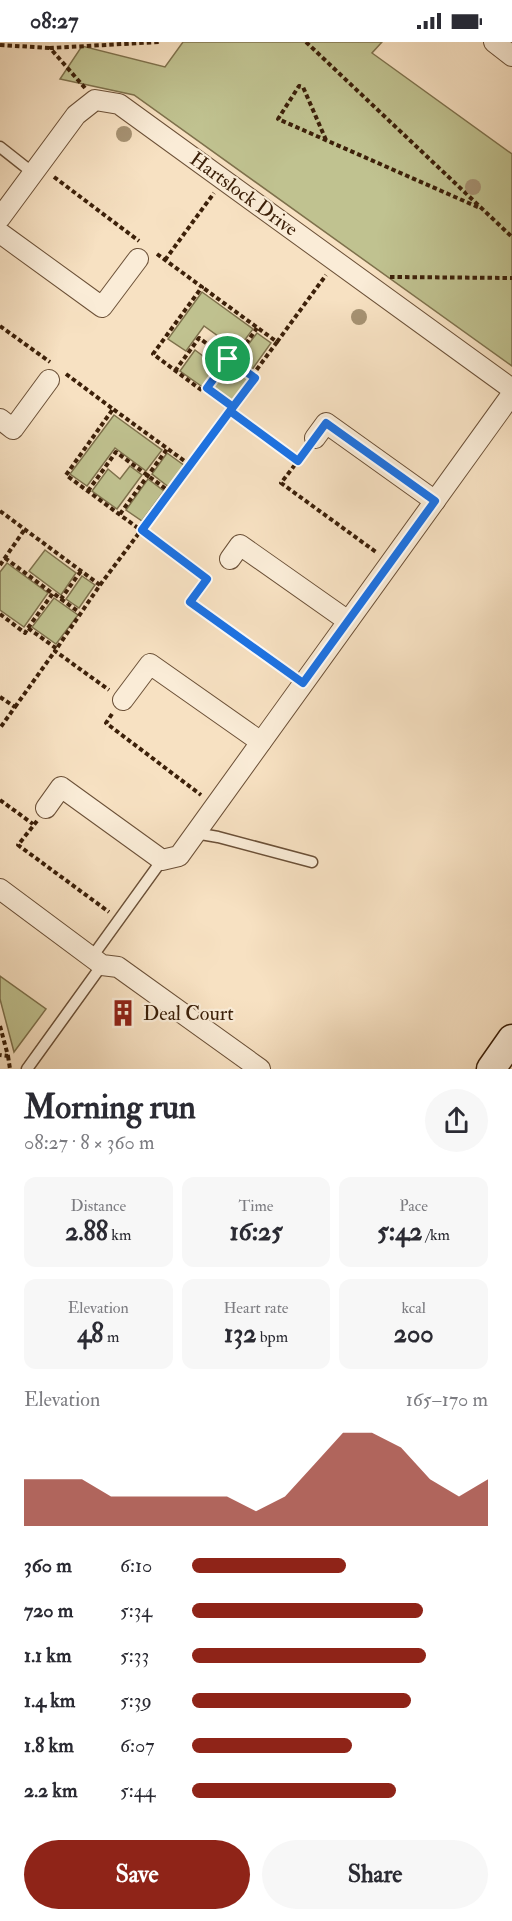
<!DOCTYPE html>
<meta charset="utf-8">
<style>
:root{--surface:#fff;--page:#f7f7f7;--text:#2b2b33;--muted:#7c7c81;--accent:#8f2418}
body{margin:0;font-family:"IM FELL Double Pica",serif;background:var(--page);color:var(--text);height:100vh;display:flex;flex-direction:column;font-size:22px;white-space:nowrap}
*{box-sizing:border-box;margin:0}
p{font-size:20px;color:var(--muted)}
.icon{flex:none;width:33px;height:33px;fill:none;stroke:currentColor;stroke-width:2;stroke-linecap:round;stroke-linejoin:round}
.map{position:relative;height:1027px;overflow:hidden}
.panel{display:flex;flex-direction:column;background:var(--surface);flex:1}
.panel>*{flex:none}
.pin{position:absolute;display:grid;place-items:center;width:51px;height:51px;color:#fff;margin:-26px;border:3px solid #fff;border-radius:50%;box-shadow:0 2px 6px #0007}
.round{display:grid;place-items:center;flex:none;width:63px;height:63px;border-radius:32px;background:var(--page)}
.summary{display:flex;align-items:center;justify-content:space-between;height:102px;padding:0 24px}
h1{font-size:33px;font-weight:700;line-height:45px}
.figures{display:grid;grid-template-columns:repeat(3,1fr);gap:9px;height:102px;padding:6px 24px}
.figures div{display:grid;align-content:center;border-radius:12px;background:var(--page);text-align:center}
.figures b{font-size:26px;font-weight:700}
.figures small{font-size:16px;font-weight:400}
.figures p{font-size:16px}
.chart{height:168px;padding:12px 24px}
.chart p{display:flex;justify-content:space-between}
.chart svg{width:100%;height:108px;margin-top:6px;fill:var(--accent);opacity:.7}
.cta{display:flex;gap:12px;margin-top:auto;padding:12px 24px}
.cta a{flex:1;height:69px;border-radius:36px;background:var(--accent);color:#fff;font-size:24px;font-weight:700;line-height:69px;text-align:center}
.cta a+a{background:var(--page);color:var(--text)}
ul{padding:0 24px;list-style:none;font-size:20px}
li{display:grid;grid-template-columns:96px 72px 1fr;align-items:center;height:45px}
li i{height:15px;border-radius:8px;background:var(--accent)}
.status{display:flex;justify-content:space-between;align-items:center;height:42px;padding:0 30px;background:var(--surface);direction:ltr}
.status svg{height:16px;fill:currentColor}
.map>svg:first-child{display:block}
</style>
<div class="status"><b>08:27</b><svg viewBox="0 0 49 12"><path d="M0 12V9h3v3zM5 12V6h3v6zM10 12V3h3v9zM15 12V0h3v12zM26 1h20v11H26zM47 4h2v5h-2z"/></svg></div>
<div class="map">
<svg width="512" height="1027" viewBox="0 0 512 1027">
<rect width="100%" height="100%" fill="#f7e1c2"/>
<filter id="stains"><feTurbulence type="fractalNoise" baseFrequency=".00333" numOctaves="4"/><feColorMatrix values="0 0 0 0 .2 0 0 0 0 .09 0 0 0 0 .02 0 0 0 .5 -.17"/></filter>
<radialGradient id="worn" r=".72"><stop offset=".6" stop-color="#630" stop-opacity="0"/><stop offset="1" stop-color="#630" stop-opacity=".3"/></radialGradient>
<g fill="#c0c290" stroke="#7e714c" stroke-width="1.5">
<polygon points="183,0 382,0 372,11 512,112 512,324 134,53 60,37 82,4 165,25"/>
<polygon points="202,250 253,287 232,315 217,304 222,297 204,284 186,309 168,297"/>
<polygon points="257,291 271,301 251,329 236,319"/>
<polygon points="195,308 207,317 213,310 224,318 204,346 180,329"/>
<polygon points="229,321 249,336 232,360 211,345"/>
<polygon points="114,373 162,408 146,429 115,406 87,444 70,432"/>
<polygon points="167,411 185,424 170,446 152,432"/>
<polygon points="130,424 142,433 117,467 92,449 108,427 120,437"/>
<polygon points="148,437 164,449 142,479 126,468"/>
<polygon points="45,508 76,531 61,553 29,529"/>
<polygon points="7,521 48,551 24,585 0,568 0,530"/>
<polygon points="82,534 95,543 79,566 66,557"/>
<polygon points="54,556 78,573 56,602 32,585"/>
<polygon points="0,934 46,967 14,1010 0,957"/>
</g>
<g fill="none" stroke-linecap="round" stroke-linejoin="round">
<defs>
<g id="lane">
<polyline points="0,105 33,131"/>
<polyline points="195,791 218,795 312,820"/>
<polyline points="92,915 162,818"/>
<polyline points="27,1027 102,923"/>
</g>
<g id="street">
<polyline points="494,0 512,14"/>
<polyline points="0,176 76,73 95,58 119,62 512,347"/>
<polyline points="0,191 102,265 138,217"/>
<polyline points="0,377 13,387 49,338"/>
<polyline points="315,396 326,381 435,459"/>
<polyline points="230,517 240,503 348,579"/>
<polyline points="123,658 150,622 261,700"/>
<polyline points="46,766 61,745 162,818 179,814 512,352"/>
<polyline points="0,847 102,923 118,925 260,1027"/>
</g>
<polyline id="secondary" points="491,1027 512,997"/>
</defs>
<use href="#lane" stroke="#6b5037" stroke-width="13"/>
<use href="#street" stroke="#6b5037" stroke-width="22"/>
<use href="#secondary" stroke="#3c2009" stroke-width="31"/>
<g stroke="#3c2009" stroke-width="4" stroke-dasharray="4.5 3" stroke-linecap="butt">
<polyline points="306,0 512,195"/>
<polyline points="0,3 50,6"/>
<polyline points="85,46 50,6 159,0"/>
<polyline points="326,98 303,45 299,44 278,77 480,166"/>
<polyline points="54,135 139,199"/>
<polyline points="157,212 202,245 153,312 204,350 228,317"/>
<polyline points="165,218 214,151"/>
<polyline points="390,235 512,236"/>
<polyline points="0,284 50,320"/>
<polyline points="277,300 326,233"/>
<polyline points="233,320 257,286"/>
<polyline points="175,329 199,296 252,334"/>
<polyline points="66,332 113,367 66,433 207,537 190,560 289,632"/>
<polyline points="207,346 233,365"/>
<polyline points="230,369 298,419"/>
<polyline points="304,411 281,441 376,510"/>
<polyline points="190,423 255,336 252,334 277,300 202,245"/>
<polyline points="88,449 116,410 170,450"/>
<polyline points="0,469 100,543 55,609 109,648"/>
<polyline points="120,472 167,407"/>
<polyline points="5,516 52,551"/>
<polyline points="0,523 25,487"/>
<polyline points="100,543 190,423 113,367"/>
<polyline points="61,557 79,570"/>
<polyline points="0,572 25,591 28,586 57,607"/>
<polyline points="28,586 53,551 61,557 81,529"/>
<polyline points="0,655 15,665 0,686"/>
<polyline points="15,665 55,609"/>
<polyline points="112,672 106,681 201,753"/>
<polyline points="0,758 33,782"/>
<polyline points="37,779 18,803 109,870"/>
<polyline points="0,984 8,1014 0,1013"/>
<polyline points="8,1014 10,1027"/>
</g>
<use href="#lane" stroke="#faecd7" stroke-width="10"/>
<use href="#street" stroke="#faecd7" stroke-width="20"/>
<use href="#secondary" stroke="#faecd7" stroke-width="28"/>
</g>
<g fill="#a69273">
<circle cx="124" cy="92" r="8"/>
<circle cx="473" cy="145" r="8"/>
<circle cx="359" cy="275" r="8"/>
</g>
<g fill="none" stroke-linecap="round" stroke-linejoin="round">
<defs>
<polyline id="route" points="228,317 207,346 233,365 230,369 142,488 207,537 190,560 303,641 435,459 326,381 298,419 230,369 233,365 255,336 228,317"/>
</defs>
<use href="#route" stroke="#fff" stroke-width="12"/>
<use href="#route" stroke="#1a73e8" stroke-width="8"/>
</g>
<defs>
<symbol id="building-bare" viewBox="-9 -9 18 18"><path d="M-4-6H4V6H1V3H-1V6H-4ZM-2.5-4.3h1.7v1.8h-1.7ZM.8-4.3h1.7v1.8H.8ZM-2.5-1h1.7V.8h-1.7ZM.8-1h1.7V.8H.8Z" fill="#8f2418" stroke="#faecd7" stroke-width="2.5" paint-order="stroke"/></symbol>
</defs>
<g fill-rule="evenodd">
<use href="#building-bare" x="104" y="952" width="38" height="38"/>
</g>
<g text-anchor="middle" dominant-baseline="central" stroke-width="4.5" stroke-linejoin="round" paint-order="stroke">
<g font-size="20" fill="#3c2009" stroke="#faecd7">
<text transform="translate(244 152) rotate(36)">Hartslock Drive</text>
</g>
<g font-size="20" fill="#3c2009" stroke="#faecd7" text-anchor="start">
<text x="143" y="971">Deal Court</text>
</g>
</g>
<rect width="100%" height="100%" filter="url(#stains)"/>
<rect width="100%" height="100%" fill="url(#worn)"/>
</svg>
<div class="pin" style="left:228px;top:317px;background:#1e9e55"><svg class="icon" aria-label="arrive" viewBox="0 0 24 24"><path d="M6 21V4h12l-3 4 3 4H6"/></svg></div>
</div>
<section class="panel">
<div class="summary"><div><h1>Morning run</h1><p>08:27 · 8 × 360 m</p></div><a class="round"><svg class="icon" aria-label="share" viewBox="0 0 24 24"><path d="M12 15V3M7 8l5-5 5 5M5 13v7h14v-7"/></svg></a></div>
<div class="figures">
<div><p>Distance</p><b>2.88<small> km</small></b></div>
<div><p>Time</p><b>16:25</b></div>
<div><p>Pace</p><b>5:42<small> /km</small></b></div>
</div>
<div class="figures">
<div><p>Elevation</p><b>48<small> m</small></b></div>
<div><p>Heart rate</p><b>132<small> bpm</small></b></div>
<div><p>kcal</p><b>200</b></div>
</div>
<div class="chart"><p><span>Elevation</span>165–170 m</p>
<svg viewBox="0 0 160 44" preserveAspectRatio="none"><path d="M0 44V25L10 25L20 25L30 32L40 32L50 32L60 32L70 32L80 38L90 32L100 19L110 6L120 6L130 12L140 25L150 32L160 25V44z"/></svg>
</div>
<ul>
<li><b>360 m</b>6:10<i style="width:52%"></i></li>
<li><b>720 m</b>5:34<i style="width:78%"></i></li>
<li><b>1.1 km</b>5:33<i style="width:79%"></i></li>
<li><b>1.4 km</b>5:39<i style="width:74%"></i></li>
<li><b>1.8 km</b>6:07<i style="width:54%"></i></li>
<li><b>2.2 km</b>5:44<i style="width:69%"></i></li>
</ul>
<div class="cta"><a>Save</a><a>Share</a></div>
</section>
